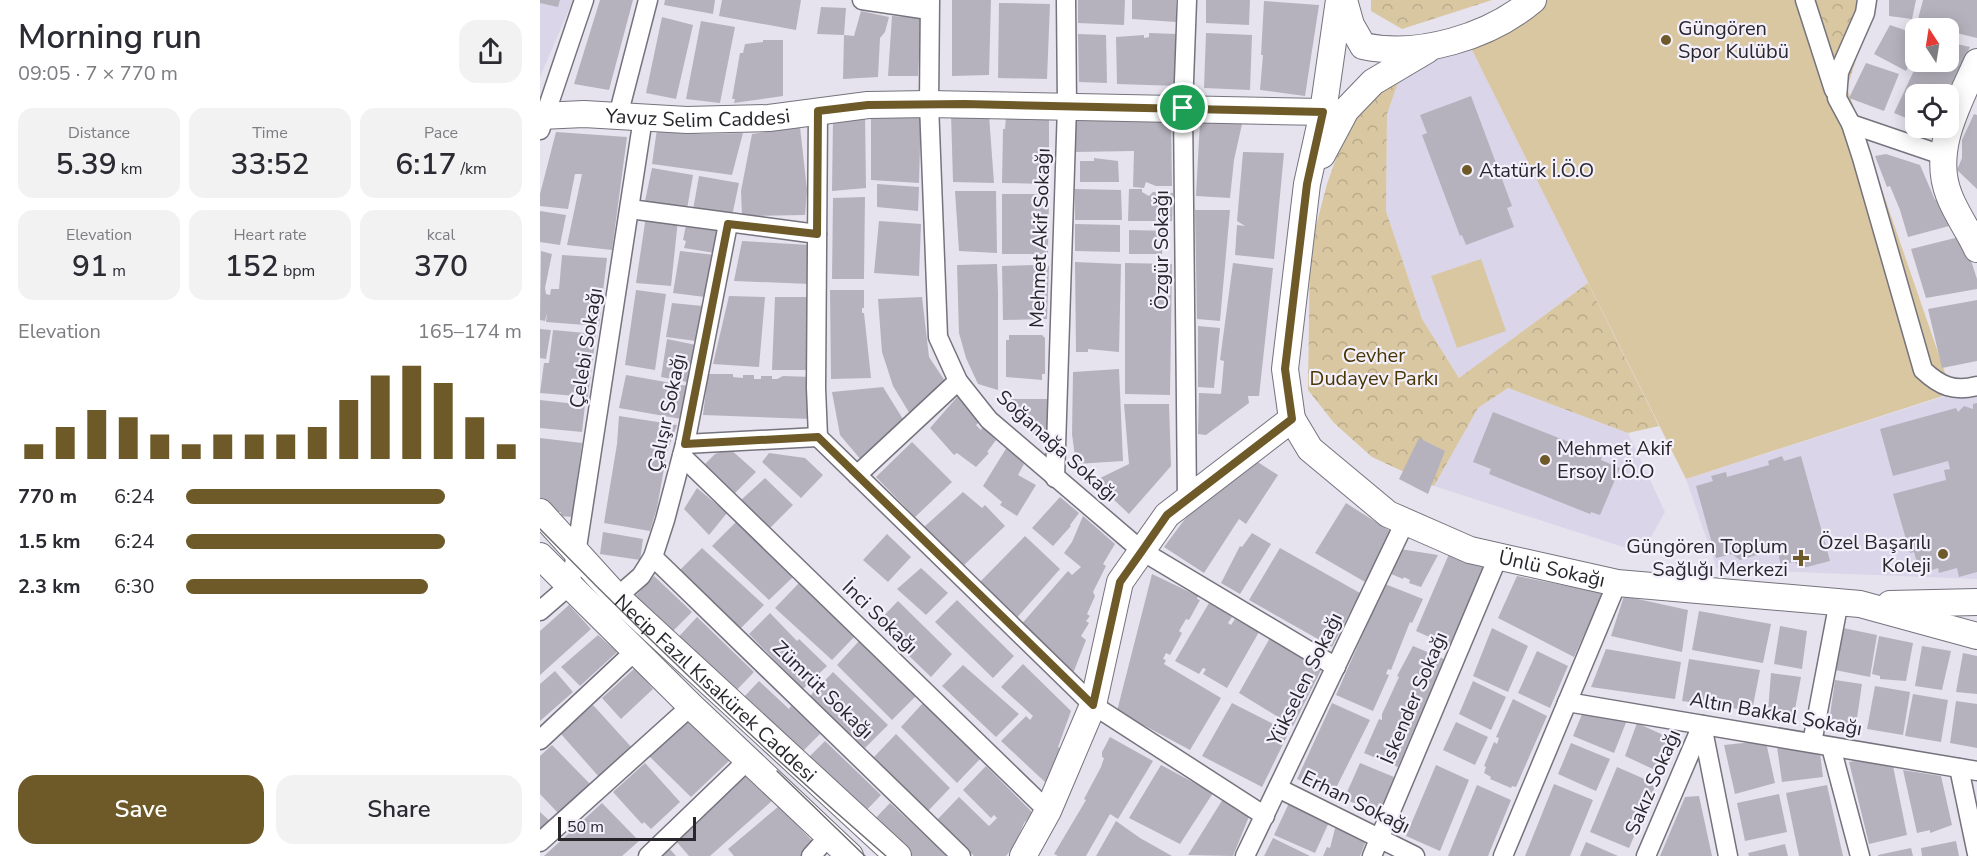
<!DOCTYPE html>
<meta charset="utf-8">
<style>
:root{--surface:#fff;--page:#f2f2f3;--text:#2b2b33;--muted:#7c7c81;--accent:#6e5928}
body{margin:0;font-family:"Nunito Sans",sans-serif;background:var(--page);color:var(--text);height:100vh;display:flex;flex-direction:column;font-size:22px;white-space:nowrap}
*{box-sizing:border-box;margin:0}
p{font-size:20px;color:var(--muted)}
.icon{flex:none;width:33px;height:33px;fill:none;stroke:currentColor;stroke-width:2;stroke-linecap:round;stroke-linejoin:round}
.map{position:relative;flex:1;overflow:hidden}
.panel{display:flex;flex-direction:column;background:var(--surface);width:540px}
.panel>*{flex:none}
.needle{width:39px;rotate:348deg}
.tools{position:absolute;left:1365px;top:18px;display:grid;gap:12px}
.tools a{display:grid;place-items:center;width:54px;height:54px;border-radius:12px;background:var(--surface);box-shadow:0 3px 15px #0003;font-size:30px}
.scale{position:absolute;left:18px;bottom:15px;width:138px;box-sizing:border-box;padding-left:6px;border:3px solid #29272c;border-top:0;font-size:16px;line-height:21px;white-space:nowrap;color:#29272c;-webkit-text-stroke:4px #f3f0fc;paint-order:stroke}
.pin{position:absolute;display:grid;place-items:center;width:51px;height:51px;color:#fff;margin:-26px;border:3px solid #fff;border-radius:50%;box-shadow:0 2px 6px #0007}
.round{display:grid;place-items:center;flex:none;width:63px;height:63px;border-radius:18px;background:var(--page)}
.headline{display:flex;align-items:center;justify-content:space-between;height:102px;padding:0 18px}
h1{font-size:33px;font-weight:600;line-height:45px}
.stats{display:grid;grid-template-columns:repeat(3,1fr);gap:9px;height:102px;padding:6px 18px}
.stats div{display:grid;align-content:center;border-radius:15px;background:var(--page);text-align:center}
.stats b{font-size:30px;font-weight:600}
.stats small{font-size:16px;font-weight:400}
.stats p{font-size:16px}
.chart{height:168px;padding:12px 18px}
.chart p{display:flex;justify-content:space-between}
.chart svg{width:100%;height:108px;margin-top:6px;stroke:var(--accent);stroke-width:6}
.button{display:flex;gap:12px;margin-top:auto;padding:12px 18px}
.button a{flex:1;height:69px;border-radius:18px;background:var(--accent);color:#fff;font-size:24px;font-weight:600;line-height:69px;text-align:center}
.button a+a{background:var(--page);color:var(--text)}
ul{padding:0 18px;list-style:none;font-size:20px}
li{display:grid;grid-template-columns:96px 72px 1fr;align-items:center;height:45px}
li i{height:15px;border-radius:8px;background:var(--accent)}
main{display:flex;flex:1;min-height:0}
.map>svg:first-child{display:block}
</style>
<main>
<section class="panel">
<div class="headline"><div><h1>Morning run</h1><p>09:05 · 7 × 770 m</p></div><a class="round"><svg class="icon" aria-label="share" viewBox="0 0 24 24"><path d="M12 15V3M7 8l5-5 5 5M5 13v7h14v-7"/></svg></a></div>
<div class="stats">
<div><p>Distance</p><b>5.39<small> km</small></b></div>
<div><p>Time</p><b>33:52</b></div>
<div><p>Pace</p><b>6:17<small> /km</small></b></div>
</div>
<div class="stats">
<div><p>Elevation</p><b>91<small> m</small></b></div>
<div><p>Heart rate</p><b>152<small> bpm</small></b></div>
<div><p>kcal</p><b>370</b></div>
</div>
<div class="chart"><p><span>Elevation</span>165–174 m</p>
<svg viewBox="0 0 160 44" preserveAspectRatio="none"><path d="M5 44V38M15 44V31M25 44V24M35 44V27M45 44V34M55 44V38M65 44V34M75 44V34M85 44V34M95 44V31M105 44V20M115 44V10M125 44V6M135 44V13M145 44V27M155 44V38"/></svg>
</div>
<ul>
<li><b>770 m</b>6:24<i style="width:77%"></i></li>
<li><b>1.5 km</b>6:24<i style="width:77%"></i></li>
<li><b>2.3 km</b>6:30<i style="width:72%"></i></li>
</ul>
<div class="button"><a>Save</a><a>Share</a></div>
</section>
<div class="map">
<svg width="1437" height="856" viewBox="0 0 1437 856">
<defs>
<pattern id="forest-crowns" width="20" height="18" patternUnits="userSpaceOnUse" patternTransform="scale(1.5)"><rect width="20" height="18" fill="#d9c7a2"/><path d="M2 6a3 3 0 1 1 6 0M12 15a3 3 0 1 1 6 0" fill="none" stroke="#baab8c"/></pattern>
</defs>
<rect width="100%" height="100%" fill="#e6e3ee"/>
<g fill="#dad5e8">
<polygon points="0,0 33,0 0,77"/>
<polygon points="928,42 1048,283 919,378 882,319 846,211 847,114 862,70"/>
<polygon points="1437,386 1437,579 1177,569 1146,479"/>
<polygon points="968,388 1088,433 1125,512 1102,553 894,486 938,408"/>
</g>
<g fill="url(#forest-crowns)">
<polygon points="831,0 952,0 862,29 831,11"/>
<polygon points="1270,0 1335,0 1307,88"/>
<polygon points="862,71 847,114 846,211 882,319 919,378 1048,283 1119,426 1088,433 968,388 938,408 894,486 832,457 794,423 768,390 770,249 787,184 804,136 820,107"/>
</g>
<g fill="#d9c7a2">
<polygon points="998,0 1270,0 1307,88 1412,393 1146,479 928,42"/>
<polygon points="941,259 966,331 917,348 891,276"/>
</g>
<g fill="#b5b2bd">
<polygon points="0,0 20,0 18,7 0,3"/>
<polygon points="60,0 93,0 69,90 34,84"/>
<polygon points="125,0 175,0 173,14 124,5"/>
<polygon points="182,0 261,0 256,30 179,16"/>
<polygon points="412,0 451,0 449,75 412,76"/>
<polygon points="538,0 585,0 584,25 538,23"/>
<polygon points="592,0 636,0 636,22 592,19"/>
<polygon points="666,0 710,0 709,25 666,23"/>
<polygon points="1349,0 1376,0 1372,19 1349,16"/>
<polygon points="1383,0 1437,0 1437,38 1408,31 1408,28 1377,23"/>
<polygon points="724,1 779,5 765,96 720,90 723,55 721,55"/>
<polygon points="459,3 510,4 507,79 458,78"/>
<polygon points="281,7 306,8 304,35 314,36 321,11 349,17 345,32 340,38 338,77 303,79 304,35 277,34"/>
<polygon points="352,16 381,18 378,76 348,76"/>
<polygon points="122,17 153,25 136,99 106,93"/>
<polygon points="161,21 195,27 180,103 146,99"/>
<polygon points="1350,25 1376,34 1376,52 1366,71 1334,54"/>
<polygon points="609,33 638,34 638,86 577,84 576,37 604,35 604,38 609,37"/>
<polygon points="666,33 712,35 710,90 664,88"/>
<polygon points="538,34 566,35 567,83 539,82"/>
<polygon points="223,40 243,40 243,96 194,103 195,99 192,99 200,53 203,53 205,44 223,42"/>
<polygon points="1408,42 1430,47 1407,94 1376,94 1376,122 1354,113 1378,62 1408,62"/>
<polygon points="1326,63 1359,74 1344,111 1309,98"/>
<polygon points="931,96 972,206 967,208 974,227 926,245 922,235 920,236 882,135 887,133 880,115"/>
<polygon points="331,110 381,112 379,183 331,180"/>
<polygon points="325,113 326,188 292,191 293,121"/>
<polygon points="411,113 449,115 454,183 413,182"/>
<polygon points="1434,114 1437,115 1437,189 1417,170 1422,158 1422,140"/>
<polygon points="466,116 509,119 509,184 462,183 463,129 465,129"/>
<polygon points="534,120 631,122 632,186 616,186 606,182 604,188 593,187 594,151 534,152"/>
<polygon points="660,121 702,124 694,160 690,198 656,196"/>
<polygon points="260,127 267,190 265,215 202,216 201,191 212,134"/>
<polygon points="117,129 160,134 203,133 192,175 112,164"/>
<polygon points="16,132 87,137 72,250 27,245 42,174 35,174 28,209 0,206 0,194"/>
<polygon points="703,152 744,153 734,259 695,255 697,225 705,226 697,221"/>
<polygon points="1346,154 1380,165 1395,200 1398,199 1413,225 1368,237 1360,210 1350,186 1347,187 1335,156"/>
<polygon points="554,158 578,161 579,182 540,182 540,161 554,161"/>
<polygon points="112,168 153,175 147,209 105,201"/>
<polygon points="159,176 199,183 192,216 153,210"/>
<polygon points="337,184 379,187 378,211 337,207"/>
<polygon points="535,189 581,190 582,220 535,220"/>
<polygon points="589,189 602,189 602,192 609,196 613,192 633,193 632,221 588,221"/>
<polygon points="415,191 456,191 457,253 419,251"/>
<polygon points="462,194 509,194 508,254 462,254"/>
<polygon points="325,197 324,279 292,279 293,198"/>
<polygon points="655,210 690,210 680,321 657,319"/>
<polygon points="0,211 26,215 20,245 0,242"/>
<polygon points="106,216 138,220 131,286 96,283"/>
<polygon points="147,220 183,226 175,253 144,248 146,241 143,240"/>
<polygon points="339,221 381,224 379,276 334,273"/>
<polygon points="535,224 580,225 580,252 535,251"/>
<polygon points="589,230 628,231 627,244 622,244 622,254 589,254"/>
<polygon points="1423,236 1437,279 1437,289 1386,298 1371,249"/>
<polygon points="202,241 270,245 270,284 194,281"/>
<polygon points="1,251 12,254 5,288 6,294 10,295 11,289 19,289 22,255 67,258 59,326 6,322 7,313 5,321 0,320"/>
<polygon points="140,251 175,255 165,297 133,293"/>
<polygon points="535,262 581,264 579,352 548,349 548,352 536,352"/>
<polygon points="585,263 632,264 630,395 585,394"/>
<polygon points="693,263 733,268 719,396 708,396 709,403 666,435 658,434 659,393 681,394 684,361 680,360"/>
<polygon points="457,264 458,293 458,390 438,384 426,358 419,333 417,265"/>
<polygon points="496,265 509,266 507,319 463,320 462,266"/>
<polygon points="96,290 126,294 115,370 85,365"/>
<polygon points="290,290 324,290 324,308 322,308 322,313 324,313 331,378 291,379"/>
<polygon points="189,296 225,297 219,367 173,364"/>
<polygon points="235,297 270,297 270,370 232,370"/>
<polygon points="382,297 389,357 409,387 373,419 353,386 342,352 338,299"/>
<polygon points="1437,300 1437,361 1402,368 1388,309"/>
<polygon points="132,303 163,306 156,341 126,337"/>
<polygon points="658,326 680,328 674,388 658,387"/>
<polygon points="0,329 11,330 6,359 0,358"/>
<polygon points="13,330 56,334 48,397 0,393 4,363 9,363"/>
<polygon points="469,335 502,335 505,338 505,374 502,374 502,380 466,377 466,340 469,340"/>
<polygon points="127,339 156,345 147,382 121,377"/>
<polygon points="579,369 583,461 536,464 532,434 533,372"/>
<polygon points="168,374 193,374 193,377 203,378 203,375 214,375 214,379 221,379 221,376 232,376 232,379 237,379 243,376 271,377 271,419 163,415"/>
<polygon points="86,375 148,386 141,419 79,408"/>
<polygon points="343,387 366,424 322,461 300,435 292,392"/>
<polygon points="418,396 439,422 436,425 441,430 443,427 456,440 447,452 449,453 436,467 417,453 414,455 390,428"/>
<polygon points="471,399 507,399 507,437 497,437 474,418 470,413"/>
<polygon points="0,400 45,405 42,432 0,428"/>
<polygon points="1437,403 1437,572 1419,577 1417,568 1399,573 1398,568 1380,574 1374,552 1370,553 1353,494 1406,480 1404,470 1410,469 1408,461 1353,476 1340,429 1416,408 1418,412 1424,406 1433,409 1433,404"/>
<polygon points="584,404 629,404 631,466 589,514 554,481 589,464"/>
<polygon points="953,412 1062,455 1061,460 1080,468 1060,515 1051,512 1050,514 949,474 951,469 933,462"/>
<polygon points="79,416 137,425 127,452 117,508 110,531 64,523 77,444"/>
<polygon points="0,438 42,443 32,517 20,516 21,512 13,512 14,507 4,504 4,500 0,499"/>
<polygon points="879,438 905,451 888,494 859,479"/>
<polygon points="372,442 412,482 375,517 336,477"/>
<polygon points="467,447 484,464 478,475 496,485 477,516 460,505 462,502 443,486"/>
<polygon points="190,449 216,472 195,493 165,464 175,454"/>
<polygon points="229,453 265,458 283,475 261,498 222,462"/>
<polygon points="1242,456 1244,461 1261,456 1290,561 1263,568 1254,562 1241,565 1237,549 1200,560 1192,554 1176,558 1156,486 1173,481 1171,476 1186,472 1187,477 1229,465 1228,461"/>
<polygon points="713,459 738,475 706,524 699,519 664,573 624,547 657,503"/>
<polygon points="225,478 253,505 230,528 201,500"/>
<polygon points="157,488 187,513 169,535 144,509"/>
<polygon points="423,492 442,508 445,505 465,526 422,567 384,527"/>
<polygon points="520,497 539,513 530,525 531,526 513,546 492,528"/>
<polygon points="806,503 853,533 825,582 775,553"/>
<polygon points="543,516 575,544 563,564 566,566 553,592 555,596 547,614 550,616 546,621 549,623 541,636 546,640 534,671 529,673 479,627 528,571 532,575 541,567 524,553 532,542"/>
<polygon points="196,522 253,577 229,600 172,546"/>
<polygon points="63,532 103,539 100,560 60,554"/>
<polygon points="712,533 731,544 700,594 681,583 700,546 702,547"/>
<polygon points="347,534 371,557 348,582 323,560"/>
<polygon points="485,536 520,569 474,621 437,585"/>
<polygon points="912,547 947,563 909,646 876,631"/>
<polygon points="162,548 224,605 200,629 139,571"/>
<polygon points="740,548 820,593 792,647 709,600"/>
<polygon points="860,549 898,555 881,587 869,583 870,580 864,577 863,579 851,574"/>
<polygon points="381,568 408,593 386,615 357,589"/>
<polygon points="612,574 658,596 657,599 660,600 649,620 646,619 639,631 642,633 630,655 626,653 623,659 626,660 624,664 681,698 650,750 577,711"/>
<polygon points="114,576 152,612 126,638 89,603"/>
<polygon points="977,576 1063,593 1034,657 958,618"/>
<polygon points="259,583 315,636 292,660 235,608"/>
<polygon points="845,584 883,599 872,623 870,622 851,670 848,669 846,674 849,675 833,711 796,695"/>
<polygon points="1084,596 1148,610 1142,652 1071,636"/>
<polygon points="417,600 474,656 453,678 395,622"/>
<polygon points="358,601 412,654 391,677 336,624"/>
<polygon points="669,603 692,617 688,623 691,625 695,619 719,632 687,688 663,674 666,669 663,668 659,674 635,661"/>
<polygon points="29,605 51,629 0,675 0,631"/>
<polygon points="1159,611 1231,624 1223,663 1152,650"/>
<polygon points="230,613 257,641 259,639 287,666 263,689 209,634"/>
<polygon points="157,617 214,672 189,698 132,644"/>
<polygon points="1240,626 1267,631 1262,669 1234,664"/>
<polygon points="952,628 988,646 968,692 933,676"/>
<polygon points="1303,628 1337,635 1330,677 1295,670"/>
<polygon points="58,635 77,652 40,686 21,667"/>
<polygon points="731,636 783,666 753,726 699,693"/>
<polygon points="1339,636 1373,643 1366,681 1340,679 1340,676 1332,674"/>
<polygon points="320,640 376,696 352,720 297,665"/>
<polygon points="873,646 904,659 858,767 824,753 839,719 842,720 842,714 859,677 857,676"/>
<polygon points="1382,646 1411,651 1402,690 1375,686"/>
<polygon points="1066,649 1141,662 1135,699 1051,687"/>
<polygon points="997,651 1028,666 1010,708 978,693"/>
<polygon points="1423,653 1437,656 1437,694 1416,692"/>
<polygon points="1149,659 1220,670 1212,711 1142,701"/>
<polygon points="483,664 531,711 518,747 521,749 513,775 505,782 461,741 486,716 490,720 493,716 461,687"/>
<polygon points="423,665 479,714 456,737 402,686"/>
<polygon points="95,668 113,689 81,719 62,698"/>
<polygon points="15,671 33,692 0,721 0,684"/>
<polygon points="293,672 348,725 325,748 270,696"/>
<polygon points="1231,673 1261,677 1254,715 1228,711"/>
<polygon points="1295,680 1322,684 1316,725 1289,722"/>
<polygon points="219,681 249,709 251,706 280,734 255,759 203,698"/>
<polygon points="933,681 966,697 951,730 919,714"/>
<polygon points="1335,686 1370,692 1363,735 1327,729"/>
<polygon points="1373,694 1408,700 1401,742 1365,736"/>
<polygon points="973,699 1007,716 976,787 972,786 971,788 950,779 951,777 944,773 946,767 944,766 954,742 957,744 959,738 956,737"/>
<polygon points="1416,701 1437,704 1437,748 1410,743"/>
<polygon points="383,703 440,759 417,783 361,727"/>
<polygon points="692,703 749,732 722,787 662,756"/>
<polygon points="792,703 830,720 793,794 757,779"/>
<polygon points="53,705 93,749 60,778 21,734"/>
<polygon points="1045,707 1087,720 1074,753 1033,736"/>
<polygon points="148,716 191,759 151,797 109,756"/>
<polygon points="916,722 948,737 935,765 903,750"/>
<polygon points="1097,723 1132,739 1117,771 1085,756"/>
<polygon points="356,734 410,788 388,811 334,757"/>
<polygon points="570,737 613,761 578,819 570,814 546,856 518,856 514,854 546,800 544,799 561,767 564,758 562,757 562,752"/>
<polygon points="285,741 341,795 321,816 263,763"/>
<polygon points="1213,742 1214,744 1226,742 1235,783 1195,794 1184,745"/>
<polygon points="1031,743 1070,759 1056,791 1018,774"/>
<polygon points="12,745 51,785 19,814 0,794 0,756"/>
<polygon points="1237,747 1280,753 1283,777 1242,782"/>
<polygon points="1315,761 1353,766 1367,835 1329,844 1309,762"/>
<polygon points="105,763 140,802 111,829 104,822 102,824 73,792"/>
<polygon points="820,763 854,777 839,813 804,799"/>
<polygon points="621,765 673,793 640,844 589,818"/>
<polygon points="896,765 929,780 900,851 866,836"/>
<polygon points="446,766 493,813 484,823 475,845 466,856 434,856 397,820 419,797 449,826 457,818 454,815 451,818 423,790"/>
<polygon points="1077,767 1116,784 1089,848 1050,832"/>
<polygon points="1363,770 1401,776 1412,825 1390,833 1390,830 1377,833"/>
<polygon points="206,772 233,800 170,856 149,856 136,841"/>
<polygon points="1014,784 1053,800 1030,856 985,856"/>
<polygon points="937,785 971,800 948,856 908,856"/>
<polygon points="1287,785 1303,856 1259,856 1246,793"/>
<polygon points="1239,794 1247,832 1205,841 1197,803"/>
<polygon points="1159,796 1172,856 1120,856 1145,797"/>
<polygon points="683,799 710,814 693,856 648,855"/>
<polygon points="750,801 790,820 775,853 734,835"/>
<polygon points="62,803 99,841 82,856 4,856"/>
<polygon points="350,803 378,829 406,856 366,856 330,824"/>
<polygon points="239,806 275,844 262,856 194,856 188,849"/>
<polygon points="0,812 11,822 0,832"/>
<polygon points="576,821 600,838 632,856 556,856"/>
<polygon points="797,821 828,836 820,856 783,856 787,847 790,848"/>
<polygon points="733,838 770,856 724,856"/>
<polygon points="1416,841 1419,856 1382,856 1381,848"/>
<polygon points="1046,842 1078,856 1040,856"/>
<polygon points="1245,844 1248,856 1209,856 1208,853"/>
<polygon points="128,847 136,856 118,856"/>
<polygon points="1371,848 1373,856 1338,856 1338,855"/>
</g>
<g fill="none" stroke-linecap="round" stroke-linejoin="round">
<defs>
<g id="street">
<polyline points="322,0 389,10"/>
<polyline points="390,0 389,104 398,337 418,381 449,420 602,551 796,667"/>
<polyline points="647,0 643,108 647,500"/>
<polyline points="1265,0 1294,90"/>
<path d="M1327,0L1325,13L1299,72L1297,98L1311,124L1322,158L1383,370C1400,386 1414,392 1437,386"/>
<polyline points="278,111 276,388 278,437 553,705 725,816"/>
<polyline points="78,116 108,0"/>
<polyline points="1311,124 1402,155"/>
<polyline points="0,130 44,0"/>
<polyline points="90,209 277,234"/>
<polyline points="145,444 278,437"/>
<polyline points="142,456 508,811"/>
<polyline points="317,475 418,381"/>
<polyline points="515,478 527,106 526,0"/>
<polyline points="113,557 421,856"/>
<polyline points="77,597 101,576 113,557 125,520 145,444 188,224"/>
<polyline points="0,611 30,585 36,554 103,118"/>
<polyline points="1027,702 1437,771"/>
<polyline points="1162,725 1188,856"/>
<polyline points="0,740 95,651"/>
<polyline points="1272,743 1299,601"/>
<polyline points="1291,747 1320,856"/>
<polyline points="1419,768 1437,854"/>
<polyline points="738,788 875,856"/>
<polyline points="0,842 151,706"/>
<polyline points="108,856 208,760"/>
<polyline points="271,856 289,836"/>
<polyline points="705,856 865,522"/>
<polyline points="832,856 958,557"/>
<polyline points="963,856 1077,583"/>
<polyline points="1106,856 1162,725"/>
</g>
<g id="secondary">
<path d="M804,0L811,25L823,46C879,58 949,37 993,0"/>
<path d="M1437,62C1419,103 1391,150 1409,195C1416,214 1429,231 1437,249"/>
<path id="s1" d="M0,116L44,114L147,120L229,118L328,105L389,104L783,112"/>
<polyline points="782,155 806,110 833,82 887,50"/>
<path id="s2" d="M752,419L770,449L848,514L930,550L1077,583L1320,604L1437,636"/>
<path id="s3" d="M0,512L77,597L358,856"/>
<polyline points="0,556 151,706 310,856"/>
<polyline points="1350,604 1437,602"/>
<polyline points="483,856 508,811 553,705 580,582 627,515 752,419 745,369 767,184 783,112 799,0"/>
</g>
</defs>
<use href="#street" stroke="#75737d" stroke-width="21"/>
<use href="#secondary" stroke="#75737d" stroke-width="28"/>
<use href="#street" stroke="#fff" stroke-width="18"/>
<use href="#secondary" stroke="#fff" stroke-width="26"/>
<g stroke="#706e75" stroke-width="1.5">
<path d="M0,529C111,643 226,752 346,856"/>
<polyline points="237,771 325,856"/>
</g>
</g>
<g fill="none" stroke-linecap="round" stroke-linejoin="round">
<defs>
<polygon id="route" points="425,104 783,112 767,184 745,369 752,419 627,515 602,551 580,582 553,705 278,437 145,444 188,224 277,234 278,111 328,105"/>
</defs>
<use href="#route" stroke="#fff" stroke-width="12"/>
<use href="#route" stroke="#6e5928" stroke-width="8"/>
</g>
<g fill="#6e5928" stroke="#f3f0fc" stroke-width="2">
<circle cx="1126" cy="40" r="6"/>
<circle cx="927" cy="170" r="6"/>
<circle cx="1005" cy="460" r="6"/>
<circle cx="1403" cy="554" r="6"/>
<path d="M1258 549h6v6h6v6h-6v6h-6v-6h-6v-6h6z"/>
</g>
<g text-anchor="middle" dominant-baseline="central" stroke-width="4.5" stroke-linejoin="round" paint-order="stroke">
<g font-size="20" fill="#29272c" stroke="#f3f0fc" text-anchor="start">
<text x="1138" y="28">Güngören<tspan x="1138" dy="23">Spor Kulübü</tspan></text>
<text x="939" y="170">Atatürk İ.Ö.O</text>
<text x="1017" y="448">Mehmet Akif<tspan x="1017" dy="23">Ersoy İ.Ö.O</tspan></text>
<text x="1391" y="542" text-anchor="end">Özel Başarılı<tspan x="1391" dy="23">Koleji</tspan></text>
<text x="1248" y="546" text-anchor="end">Güngören Toplum<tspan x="1248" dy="23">Sağlığı Merkezi</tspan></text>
</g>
<g font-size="20" fill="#29272c" stroke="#f3f0fc">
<text stroke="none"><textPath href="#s1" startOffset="158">Yavuz Selim Caddesi</textPath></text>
<text transform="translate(500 238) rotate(-88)">Mehmet Akif Sokağı</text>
<text transform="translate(621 250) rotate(-90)">Özgür Sokağı</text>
<text transform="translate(46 348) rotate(-81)">Çelebi Sokağı</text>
<text transform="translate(127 413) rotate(-78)">Çalışır Sokağı</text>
<text transform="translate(517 446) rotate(42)">Soğanağa Sokağı</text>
<text stroke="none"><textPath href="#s2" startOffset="310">Ünlü Sokağı</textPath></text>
<text transform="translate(340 617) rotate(44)">İnci Sokağı</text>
<text transform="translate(765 679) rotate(-64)">Yükselen Sokağı</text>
<text stroke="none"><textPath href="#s3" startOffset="249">Necip Fazıl Kısakürek Caddesi</textPath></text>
<text transform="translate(283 690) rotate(44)">Zümrüt Sokağı</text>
<text transform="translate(874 698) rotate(-67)">İskender Sokağı</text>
<text transform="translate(1236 714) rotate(10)">Altın Bakkal Sokağı</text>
<text transform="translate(1113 782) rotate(-67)">Sakız Sokağı</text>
<text transform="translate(816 802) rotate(26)">Erhan Sokağı</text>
</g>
<g font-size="20" fill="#483502" stroke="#f3f0fc">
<text x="834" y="355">Cevher<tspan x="834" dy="23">Dudayev Parkı</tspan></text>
</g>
</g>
</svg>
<div class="tools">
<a><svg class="needle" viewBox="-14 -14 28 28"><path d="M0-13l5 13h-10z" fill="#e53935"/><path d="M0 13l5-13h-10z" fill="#7c7c81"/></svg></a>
<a><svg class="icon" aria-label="locate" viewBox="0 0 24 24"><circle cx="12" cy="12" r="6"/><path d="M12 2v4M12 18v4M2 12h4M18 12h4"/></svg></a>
</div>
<div class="scale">50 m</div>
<div class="pin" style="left:643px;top:108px;background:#1e9e55"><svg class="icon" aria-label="arrive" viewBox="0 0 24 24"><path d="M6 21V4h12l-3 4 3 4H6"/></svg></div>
</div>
</main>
